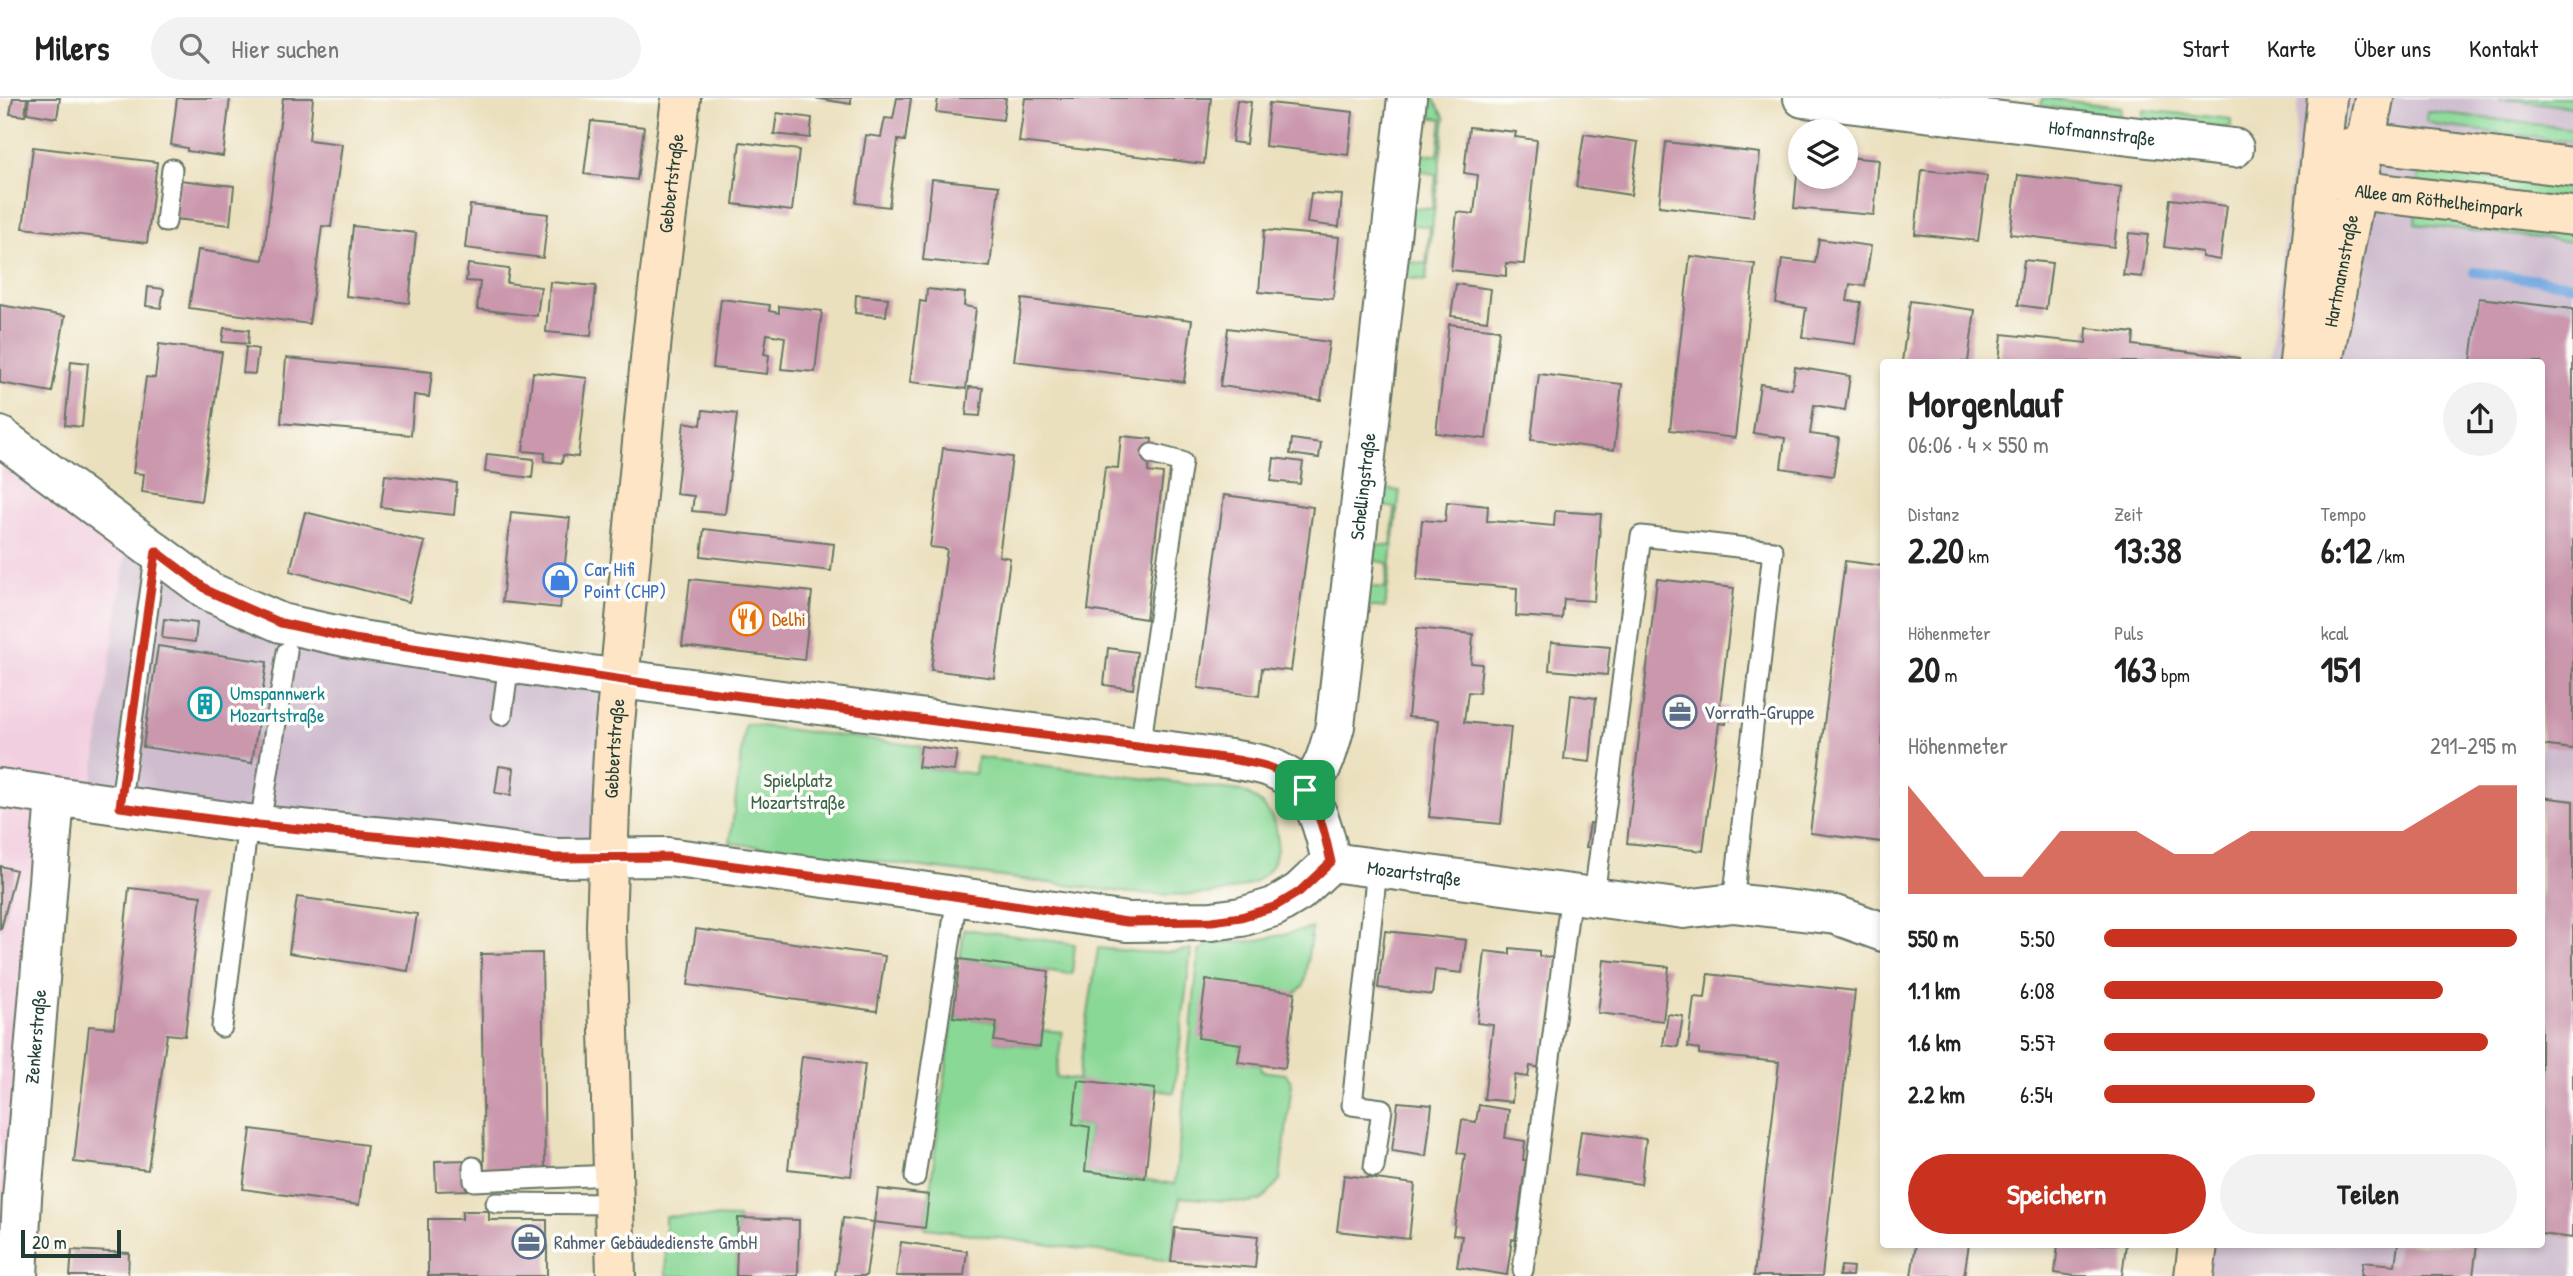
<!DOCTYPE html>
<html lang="de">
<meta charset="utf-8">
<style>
:root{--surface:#fff;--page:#f2f2f2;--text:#222;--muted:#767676;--line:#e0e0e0;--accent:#c8321e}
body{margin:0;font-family:"Patrick Hand",sans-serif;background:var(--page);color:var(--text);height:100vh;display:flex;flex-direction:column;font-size:26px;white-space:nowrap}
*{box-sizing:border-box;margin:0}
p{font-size:23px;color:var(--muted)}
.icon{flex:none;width:38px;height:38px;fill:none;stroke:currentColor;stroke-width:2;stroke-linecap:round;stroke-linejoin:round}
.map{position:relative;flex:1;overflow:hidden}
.details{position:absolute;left:1880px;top:261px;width:665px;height:889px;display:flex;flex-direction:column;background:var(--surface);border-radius:7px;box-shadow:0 4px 10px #0003}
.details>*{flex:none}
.controls{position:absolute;left:1788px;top:21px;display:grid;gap:14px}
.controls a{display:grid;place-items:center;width:70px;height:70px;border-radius:50%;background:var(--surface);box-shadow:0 4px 10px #0003;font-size:35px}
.scale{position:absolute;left:21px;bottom:18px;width:100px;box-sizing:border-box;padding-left:7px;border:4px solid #1f3d34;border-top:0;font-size:19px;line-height:24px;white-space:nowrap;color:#1f3d34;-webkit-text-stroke:5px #fdfcf7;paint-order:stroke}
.pin{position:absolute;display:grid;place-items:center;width:60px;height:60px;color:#fff;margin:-30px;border-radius:14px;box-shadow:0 4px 10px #0006}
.round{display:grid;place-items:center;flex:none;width:74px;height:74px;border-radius:37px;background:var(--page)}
.head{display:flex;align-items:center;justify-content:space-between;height:119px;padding:0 28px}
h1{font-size:38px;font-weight:800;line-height:52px}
.stats{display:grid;grid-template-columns:repeat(3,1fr);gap:10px;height:119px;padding:7px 28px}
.stats div{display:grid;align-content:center}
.stats b{font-size:35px;font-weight:800}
.stats small{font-size:19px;font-weight:400}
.stats p{font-size:19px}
.chart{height:196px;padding:14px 28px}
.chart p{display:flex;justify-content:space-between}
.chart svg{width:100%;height:126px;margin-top:7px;fill:var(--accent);opacity:.7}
.primary-button{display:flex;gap:14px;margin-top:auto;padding:14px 28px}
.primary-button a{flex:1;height:80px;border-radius:42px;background:var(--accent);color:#fff;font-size:28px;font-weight:800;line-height:80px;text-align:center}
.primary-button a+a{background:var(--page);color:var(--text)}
ul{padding:0 28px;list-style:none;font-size:23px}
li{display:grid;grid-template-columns:112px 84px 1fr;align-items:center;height:52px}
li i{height:18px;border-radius:9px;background:var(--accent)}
header{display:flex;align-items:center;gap:42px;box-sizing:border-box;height:98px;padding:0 35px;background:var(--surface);border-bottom:2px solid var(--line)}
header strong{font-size:33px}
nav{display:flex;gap:38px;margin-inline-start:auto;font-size:24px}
.search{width:490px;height:63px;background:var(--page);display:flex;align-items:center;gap:18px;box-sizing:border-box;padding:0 24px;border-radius:38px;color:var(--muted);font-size:26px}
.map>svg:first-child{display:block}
</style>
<header>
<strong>Milers</strong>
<div class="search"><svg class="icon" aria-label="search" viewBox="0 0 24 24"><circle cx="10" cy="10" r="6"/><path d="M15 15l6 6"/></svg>Hier suchen</div>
<nav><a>Start</a><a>Karte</a><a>Über uns</a><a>Kontakt</a></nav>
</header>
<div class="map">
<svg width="2573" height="1178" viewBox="0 0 2573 1178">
<rect width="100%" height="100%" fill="#fdfcf7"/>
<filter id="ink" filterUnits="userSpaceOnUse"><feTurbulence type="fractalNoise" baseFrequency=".0143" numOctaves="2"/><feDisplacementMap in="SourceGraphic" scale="14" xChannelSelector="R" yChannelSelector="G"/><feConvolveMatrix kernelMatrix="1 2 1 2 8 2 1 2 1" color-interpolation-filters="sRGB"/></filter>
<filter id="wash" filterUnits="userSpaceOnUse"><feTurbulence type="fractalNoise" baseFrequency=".00686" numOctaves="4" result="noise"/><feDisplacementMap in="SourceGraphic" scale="28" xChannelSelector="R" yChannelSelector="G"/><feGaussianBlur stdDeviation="1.57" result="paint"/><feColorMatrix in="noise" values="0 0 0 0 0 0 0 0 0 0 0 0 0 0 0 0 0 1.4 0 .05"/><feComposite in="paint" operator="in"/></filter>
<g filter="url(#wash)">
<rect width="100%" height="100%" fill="#ebe0be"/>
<polygon fill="#f2cfe0" points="0,343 128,440 89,706 57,702 0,1178"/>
<g fill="#cfbdcf">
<polygon points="2299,0 2573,0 2573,1178 2177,1178 2181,1146 2541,1146 2541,264 2270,264"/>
<polygon points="128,440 263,522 617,586 602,764 89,706"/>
</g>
<g fill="#8ad896" stroke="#548a65" stroke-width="2">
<polygon points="1427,0 1433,0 1445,20 1426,183 1402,179 1404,163 1426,166 1430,129 1408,126 1410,109 1432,111 1436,76 1414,73 1416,56 1438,57 1442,21 1420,18"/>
<polygon points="2042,0 2121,9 2120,18 2041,8"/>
<polygon points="2498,0 2573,0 2573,9"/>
<polygon points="2144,12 2231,21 2231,28 2224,30 2143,21"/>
<polygon points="2427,13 2573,31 2573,44 2441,28 2426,23"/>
<polygon points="2419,72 2573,90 2573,103 2418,85"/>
<polygon points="2416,112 2573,130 2573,144 2415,126"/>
<polygon points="1378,390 1400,393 1385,510 1365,508 1367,488 1385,490 1388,465 1370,462 1371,446 1391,448 1395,410 1376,407"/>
<path d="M745,626L921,648L919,669L975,676L977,659L1241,693C1259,701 1274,715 1277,736C1285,811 1175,796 1130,795L730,745Z"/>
<path d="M1312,830L1304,887L1241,946L1239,964L1261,967V973L1286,976L1292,985L1280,1082L1262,1102L1249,1105L1180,1099L1171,1163L925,1130L953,919L997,924L995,943L1039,949L1042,932L1062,934L1056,979L1078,982L1098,850C1129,853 1161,858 1191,851L1174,995L1155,991L1073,1026L1090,1029L1085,1073L1175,1086L1199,854L1208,846L1255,843Z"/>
<polygon points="964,831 1075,846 1072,876 960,861"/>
<polygon points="665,1118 738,1120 736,1178 666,1178"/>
</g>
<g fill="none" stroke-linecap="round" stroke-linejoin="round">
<polyline stroke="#73a9e1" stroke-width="10" points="2474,174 2573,186"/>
</g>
<g id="blocks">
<g fill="#ca97ad">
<polygon points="13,0 27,0 25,18 10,16"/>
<polygon points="29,0 60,0 57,20 27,15"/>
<polygon points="177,0 230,0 223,58 187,53 187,50 171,47"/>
<polygon points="283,0 313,0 309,42 342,46 331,129 322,128 309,226 189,210 198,152 263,162"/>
<polygon points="814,0 851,0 851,6"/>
<polygon points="897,0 911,0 905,43 898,42 889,109 856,105 866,37 881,39 885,20 893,21"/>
<polygon points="938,0 1006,0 1003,22 936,14"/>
<polygon points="1025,0 1211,0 1204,66 1019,44"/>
<polygon points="1237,2 1251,4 1246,46 1232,44"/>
<polygon points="1269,5 1353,14 1348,57 1265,48"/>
<polygon points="777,15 812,20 810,40 774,36"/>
<polygon points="591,23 644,29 637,82 584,76"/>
<polygon points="1469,29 1516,34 1515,39 1537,42 1524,166 1506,165 1506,178 1451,172 1457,114 1474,116 1478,77 1464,75"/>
<polygon points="1584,36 1638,44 1631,97 1576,89"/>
<polygon points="740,44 799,52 792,113 733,106"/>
<polygon points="1666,44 1760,55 1753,119 1659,108"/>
<polygon points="33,49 157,64 147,145 23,130"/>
<polygon points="1799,56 1801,56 1801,79 1846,79 1846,59 1879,62 1874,117 1794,110"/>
<polygon points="1922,72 1987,78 1978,143 1915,136"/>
<polygon points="2018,77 2121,89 2114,149 2010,136"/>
<polygon points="932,81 999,88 990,169 923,162"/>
<polygon points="179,82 234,88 230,127 175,121"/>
<polygon points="1311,95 1342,97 1339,129 1307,125"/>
<polygon points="2170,101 2227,108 2220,162 2202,159 2202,154 2164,149"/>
<polygon points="470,107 548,116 543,160 465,150"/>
<polygon points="353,128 416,135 409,205 346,198"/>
<polygon points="1264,132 1339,139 1333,201 1259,194"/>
<polygon points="2129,135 2148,137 2142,179 2123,177"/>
<polygon points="1819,141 1871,148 1865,188 1850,186 1847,203 1861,204 1855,246 1802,239 1806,210 1776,205 1782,161 1815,165"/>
<polygon points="1690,158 1755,166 1735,340 1670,332"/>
<polygon points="2024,162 2052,165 2046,211 2018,207"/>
<polygon points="468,166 509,171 507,185 541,189 537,218 477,211 480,184 466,183"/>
<polygon points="550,184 596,188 591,238 546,234"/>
<polygon points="1456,186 1491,191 1487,223 1451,218"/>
<polygon points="148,189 164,191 161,210 146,208"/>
<polygon points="927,191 965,195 964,208 976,210 966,291 910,284 920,203 926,204"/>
<polygon points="856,197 888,200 886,218 855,215"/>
<polygon points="2479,200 2573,211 2573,651 2541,647 2541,264 2471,264"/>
<polygon points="721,201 770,207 769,213 779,215 779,208 822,213 815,274 781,271 785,239 767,236 764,256 769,257 767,276 713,270"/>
<polygon points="1022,201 1192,222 1184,284 1014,263"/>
<polygon points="1910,203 1975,212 1968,264 1902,264"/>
<polygon points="0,207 65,218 52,294 0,285"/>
<polygon points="1449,226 1499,232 1486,341 1436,335"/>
<polygon points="224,230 249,232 248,246 222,244"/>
<polygon points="1228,230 1329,244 1321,302 1220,288"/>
<polygon points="2087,230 2134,235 2133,247 2239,260 2239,264 1999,264 2002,236 2086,245"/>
<polygon points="159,246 222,254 201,403 142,394 144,376 133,375 146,279 155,280"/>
<polygon points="246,249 258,251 255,276 243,275"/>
<polygon points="286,260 432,274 429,299 414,297 411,337 281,325"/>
<polygon points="71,263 88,265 82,329 65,327"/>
<polygon points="1795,269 1850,278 1845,312 1814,307 1810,336 1839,340 1833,378 1781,370 1785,340 1753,335 1760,286 1792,291"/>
<polygon points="533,274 587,280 578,359 563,357 562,365 544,363 545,355 523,353"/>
<polygon points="1539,276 1622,286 1614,352 1531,342"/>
<polygon points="969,289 983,290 980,318 966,317"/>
<polygon points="703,312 737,316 725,416 692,413 694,398 676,396 684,324 701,327"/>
<polygon points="1121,338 1152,341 1148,374 1163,376 1146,521 1088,512 1105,369 1118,370"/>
<polygon points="1292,341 1321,345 1319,360 1290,356"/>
<polygon points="943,350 1012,359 999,458 1010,460 994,580 931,572 947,451 930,449"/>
<polygon points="487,356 534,361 532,380 485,374"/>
<polygon points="1274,360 1303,364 1300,386 1271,383"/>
<polygon points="385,377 457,385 454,417 381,409"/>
<polygon points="1224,397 1313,409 1291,573 1262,570 1259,598 1198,590"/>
<polygon points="1447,404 1488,408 1487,423 1522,425 1554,428 1555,413 1601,416 1594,503 1564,501 1562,521 1516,518 1517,490 1417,482 1422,422 1445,424"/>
<polygon points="305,414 425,444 409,504 290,473"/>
<polygon points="511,414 570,420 560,510 502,504"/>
<polygon points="704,431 834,446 831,473 701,458"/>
<polygon points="1845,463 1883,468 1882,744 1810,735"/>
<polygon points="690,481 812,494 804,562 682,548"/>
<polygon points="1657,481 1734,490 1720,608 1728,609 1726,626 1719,625 1703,753 1627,745"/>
<polygon points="164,521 197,525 195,544 162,540"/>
<polygon points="1417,530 1473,536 1471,565 1482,566 1479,595 1468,594 1464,624 1511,629 1501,726 1429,719 1439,622 1408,619"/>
<polygon points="1551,544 1610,549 1607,577 1549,572"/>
<polygon points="158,548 267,564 252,665 143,649"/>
<polygon points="1108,550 1137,554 1133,591 1104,587"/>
<polygon points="1571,597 1596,600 1590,664 1564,661"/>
<polygon points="921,648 957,653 954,673 918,669"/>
<polygon points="499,668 514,670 511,697 495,695"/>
<polygon points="2541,699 2573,703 2573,1140 2541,1136"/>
<polygon points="1590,725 1598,726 1595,750 1586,749"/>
<polygon points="0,768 16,772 1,831 0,831"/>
<polygon points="129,790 201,798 185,938 167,936 148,1072 74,1064 89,928 114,930"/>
<polygon points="297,799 417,816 408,873 289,855"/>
<polygon points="696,831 885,858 877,913 688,887"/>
<polygon points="1385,833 1466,842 1462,875 1435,872 1432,897 1378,890"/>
<polygon points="1510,850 1539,853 1539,858 1555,860 1541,970 1530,968 1528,979 1515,977 1512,1004 1484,1001 1493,927 1477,925 1485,853 1510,856"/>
<polygon points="542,855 545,1073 484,1074 481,856"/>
<polygon points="960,861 1049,873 1040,949 994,943 997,924 953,919"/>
<polygon points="1604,862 1669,869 1663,923 1598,915"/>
<polygon points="1708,876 1855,893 1822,1178 1754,1178 1779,964 1699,956 1699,951 1688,949 1694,899 1705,900"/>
<polygon points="1206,882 1295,894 1285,970 1238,964 1241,946 1198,940"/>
<polygon points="1668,916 1683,918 1678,949 1663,947"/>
<polygon points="802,958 865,966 851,1078 788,1071"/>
<polygon points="1078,982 1155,991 1145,1080 1085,1073 1090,1029 1073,1026"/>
<polygon points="1398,1004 1432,1007 1426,1058 1392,1053"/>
<polygon points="1479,1007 1509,1012 1505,1040 1525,1043 1523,1062 1526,1062 1516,1136 1515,1142 1512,1141 1507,1177 1457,1169 1462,1138 1453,1137 1465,1056 1457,1055 1462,1022 1476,1024"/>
<polygon points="251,1031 367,1047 359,1107 243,1091"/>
<polygon points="1581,1033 1646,1041 1641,1086 1575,1077"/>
<polygon points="468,1062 469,1092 436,1093 435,1063"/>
<polygon points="1344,1077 1415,1086 1409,1141 1337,1133"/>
<polygon points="878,1091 929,1097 925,1130 874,1124"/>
<polygon points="462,1113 489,1113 489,1122 547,1122 547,1178 428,1178 428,1121 462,1121"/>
<polygon points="738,1120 799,1122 798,1178 736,1178"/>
<polygon points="843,1120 874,1124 866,1178 835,1178"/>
<polygon points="1175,1130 1258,1138 1255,1170 1171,1163"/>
<polygon points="901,1144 967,1153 964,1178 896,1178"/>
<polygon points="1916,1146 1969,1146 1964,1178 1911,1178"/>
<polygon points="2058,1146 2126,1146 2122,1178 2074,1178 2055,1175"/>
<polygon points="2398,1146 2477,1146 2473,1178 2361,1178 2363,1164 2395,1167"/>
<polygon points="72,1152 129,1155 128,1178 70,1178"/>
<polygon points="1841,1168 1853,1169 1852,1178 1839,1178"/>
</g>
</g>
</g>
<g filter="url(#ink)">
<use href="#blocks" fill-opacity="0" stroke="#667664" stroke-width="2"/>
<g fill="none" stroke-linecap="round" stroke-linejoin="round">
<defs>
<g id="lane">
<polyline points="166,124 172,71"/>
<polyline points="502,617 509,565"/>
<polyline points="1140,649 1182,364 1152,356"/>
<polyline points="120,709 156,453"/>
<polyline points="260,727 287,554"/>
<polyline points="1594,798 1641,438 1773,453 1733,805"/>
<polyline points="222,929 248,726"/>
<polyline points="473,1069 474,1083 613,1077"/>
<polyline points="1374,1069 1382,1011 1352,1007 1377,771"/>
<polyline points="915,1079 957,798"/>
<polyline points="496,1105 614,1106"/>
<polyline points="1523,1172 1571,795"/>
</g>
<g id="street">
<path id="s1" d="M1803,0L2234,50"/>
<path d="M0,338L210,494L281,525L354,541L568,574L1231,661C1245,664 1261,665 1274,671C1314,689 1323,725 1331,764"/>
<polyline points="0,690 248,726 436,744 555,760 668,759 914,792 1127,824 1212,823 1241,819 1274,809 1299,794 1331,764"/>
<path id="s2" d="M1305,692C1324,673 1328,654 1335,628L1407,0"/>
<path id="s3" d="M1331,764L1684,811L1733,805L1836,817L1883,834"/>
<path id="s4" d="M18,1178L22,1100L55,699"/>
</g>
<g id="secondary">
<polyline points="2343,52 2366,44 2573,69"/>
<path id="s5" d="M2338,76L2355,92L2573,118"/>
<polyline points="2299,264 2327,0"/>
<path id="s6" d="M2323,264L2374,0"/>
<path id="s7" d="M616,1178L606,828L610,711L614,636L652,240L681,0"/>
<polyline points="2194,1178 2198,1146"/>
</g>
</defs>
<use href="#lane" stroke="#667664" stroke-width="23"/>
<use href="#street" stroke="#667664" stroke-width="42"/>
<use href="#secondary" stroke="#667664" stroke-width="42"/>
<use href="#lane" stroke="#fff" stroke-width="19"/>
<use href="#street" stroke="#fff" stroke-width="38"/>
<use href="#secondary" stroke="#fde5c5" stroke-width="38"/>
</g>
</g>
<g fill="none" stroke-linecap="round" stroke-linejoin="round" filter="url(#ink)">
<defs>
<path id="route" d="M156,453L210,494L260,516L281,525L354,541L663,588L1231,661C1245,664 1261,665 1274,671C1316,690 1322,724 1331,764L1299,794L1274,809L1241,819L1212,823L1127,824L914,792L668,759L555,760L436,744L248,726L120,709Z"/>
</defs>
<use href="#route" stroke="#fff" stroke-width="14"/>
<use href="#route" stroke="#c8321e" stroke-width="9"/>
</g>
<defs>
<symbol id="shop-ring" viewBox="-11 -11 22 22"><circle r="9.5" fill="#fdfcf7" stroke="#3f7fe0" stroke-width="1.5"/><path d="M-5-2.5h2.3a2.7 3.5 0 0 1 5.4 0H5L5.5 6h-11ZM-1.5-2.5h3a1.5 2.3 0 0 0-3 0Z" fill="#3f7fe0"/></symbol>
<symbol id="restaurant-ring" viewBox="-11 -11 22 22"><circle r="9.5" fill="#fdfcf7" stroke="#e8710a" stroke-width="1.5"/><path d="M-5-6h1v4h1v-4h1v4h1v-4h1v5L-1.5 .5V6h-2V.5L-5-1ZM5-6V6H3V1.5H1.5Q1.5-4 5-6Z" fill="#e8710a"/></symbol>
<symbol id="building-ring" viewBox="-11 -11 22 22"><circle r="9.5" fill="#fdfcf7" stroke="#0f9aa8" stroke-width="1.5"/><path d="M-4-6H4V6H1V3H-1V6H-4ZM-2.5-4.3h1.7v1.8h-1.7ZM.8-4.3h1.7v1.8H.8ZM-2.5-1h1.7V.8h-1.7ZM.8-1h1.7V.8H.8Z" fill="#0f9aa8"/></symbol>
<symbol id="office-ring" viewBox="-11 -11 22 22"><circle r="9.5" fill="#fdfcf7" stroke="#5c6f8a" stroke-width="1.5"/><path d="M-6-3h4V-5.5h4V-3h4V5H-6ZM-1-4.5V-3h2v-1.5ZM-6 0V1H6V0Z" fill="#5c6f8a"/></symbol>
</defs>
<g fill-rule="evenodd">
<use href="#shop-ring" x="541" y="463" width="38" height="38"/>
<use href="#restaurant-ring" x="728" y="502" width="38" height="38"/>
<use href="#building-ring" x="186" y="587" width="38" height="38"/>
<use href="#office-ring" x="1661" y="595" width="38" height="38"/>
<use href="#office-ring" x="510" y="1125" width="38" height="38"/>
</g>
<g text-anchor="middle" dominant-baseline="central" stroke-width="7" stroke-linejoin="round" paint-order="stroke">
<g font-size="19" fill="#1f3d34" stroke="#fdfcf7">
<text stroke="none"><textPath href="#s1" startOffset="301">Hofmannstraße</textPath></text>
<text stroke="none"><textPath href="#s7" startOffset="1096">Gebbertstraße</textPath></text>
<text stroke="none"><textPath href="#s5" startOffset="108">Allee am Röthelheimpark</textPath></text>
<text stroke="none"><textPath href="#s6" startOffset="93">Hartmannstraße</textPath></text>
<text stroke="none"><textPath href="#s2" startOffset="313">Schellingstraße</textPath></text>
<text stroke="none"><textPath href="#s7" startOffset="528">Gebbertstraße</textPath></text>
<text stroke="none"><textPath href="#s3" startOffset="84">Mozartstraße</textPath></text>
<text stroke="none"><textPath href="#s4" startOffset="240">Zenkerstraße</textPath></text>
</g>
<g font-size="19" fill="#366cbe" stroke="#fdfcf7" text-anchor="start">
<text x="584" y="471">Car Hifi<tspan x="584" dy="22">Point (CHP)</tspan></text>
</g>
<g font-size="19" fill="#c56008" stroke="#fdfcf7" text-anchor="start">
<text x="772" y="521">Delhi</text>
</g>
<g font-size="19" fill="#0d838f" stroke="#fdfcf7" text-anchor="start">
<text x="230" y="595">Umspannwerk<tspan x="230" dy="22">Mozartstraße</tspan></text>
</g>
<g font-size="19" fill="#4e5e75" stroke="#fdfcf7" text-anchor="start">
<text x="1704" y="614">Vorrath-Gruppe</text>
<text x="554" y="1144">Rahmer Gebäudedienste GmbH</text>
</g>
<g font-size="19" fill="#3a644c" stroke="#fdfcf7">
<text x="798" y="682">Spielplatz<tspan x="798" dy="22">Mozartstraße</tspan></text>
</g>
</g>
</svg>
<div class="controls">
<a><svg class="icon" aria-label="layers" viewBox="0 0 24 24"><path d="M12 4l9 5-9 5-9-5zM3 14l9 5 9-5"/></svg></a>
</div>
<div class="scale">20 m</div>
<div class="pin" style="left:1305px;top:692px;background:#1e9e55"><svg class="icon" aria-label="arrive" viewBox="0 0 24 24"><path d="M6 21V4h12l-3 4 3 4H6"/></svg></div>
<section class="details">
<div class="head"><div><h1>Morgenlauf</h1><p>06:06 · 4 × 550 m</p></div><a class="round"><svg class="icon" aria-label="share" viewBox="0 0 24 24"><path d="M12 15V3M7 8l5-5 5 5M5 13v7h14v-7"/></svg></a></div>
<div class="stats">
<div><p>Distanz</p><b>2.20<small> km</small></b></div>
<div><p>Zeit</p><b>13:38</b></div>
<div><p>Tempo</p><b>6:12<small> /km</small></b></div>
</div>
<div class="stats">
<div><p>Höhenmeter</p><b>20<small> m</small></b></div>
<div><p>Puls</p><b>163<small> bpm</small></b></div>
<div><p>kcal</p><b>151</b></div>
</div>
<div class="chart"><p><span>Höhenmeter</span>291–295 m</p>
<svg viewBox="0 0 160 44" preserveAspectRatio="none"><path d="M0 44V6L10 22L20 38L30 38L40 22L50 22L60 22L70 30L80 30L90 22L100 22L110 22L120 22L130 22L140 14L150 6L160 6V44z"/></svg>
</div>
<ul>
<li><b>550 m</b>5:50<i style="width:100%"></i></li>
<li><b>1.1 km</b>6:08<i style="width:82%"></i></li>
<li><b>1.6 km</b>5:57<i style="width:93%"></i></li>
<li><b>2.2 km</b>6:54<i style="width:51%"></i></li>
</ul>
<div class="primary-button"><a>Speichern</a><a>Teilen</a></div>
</section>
</div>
